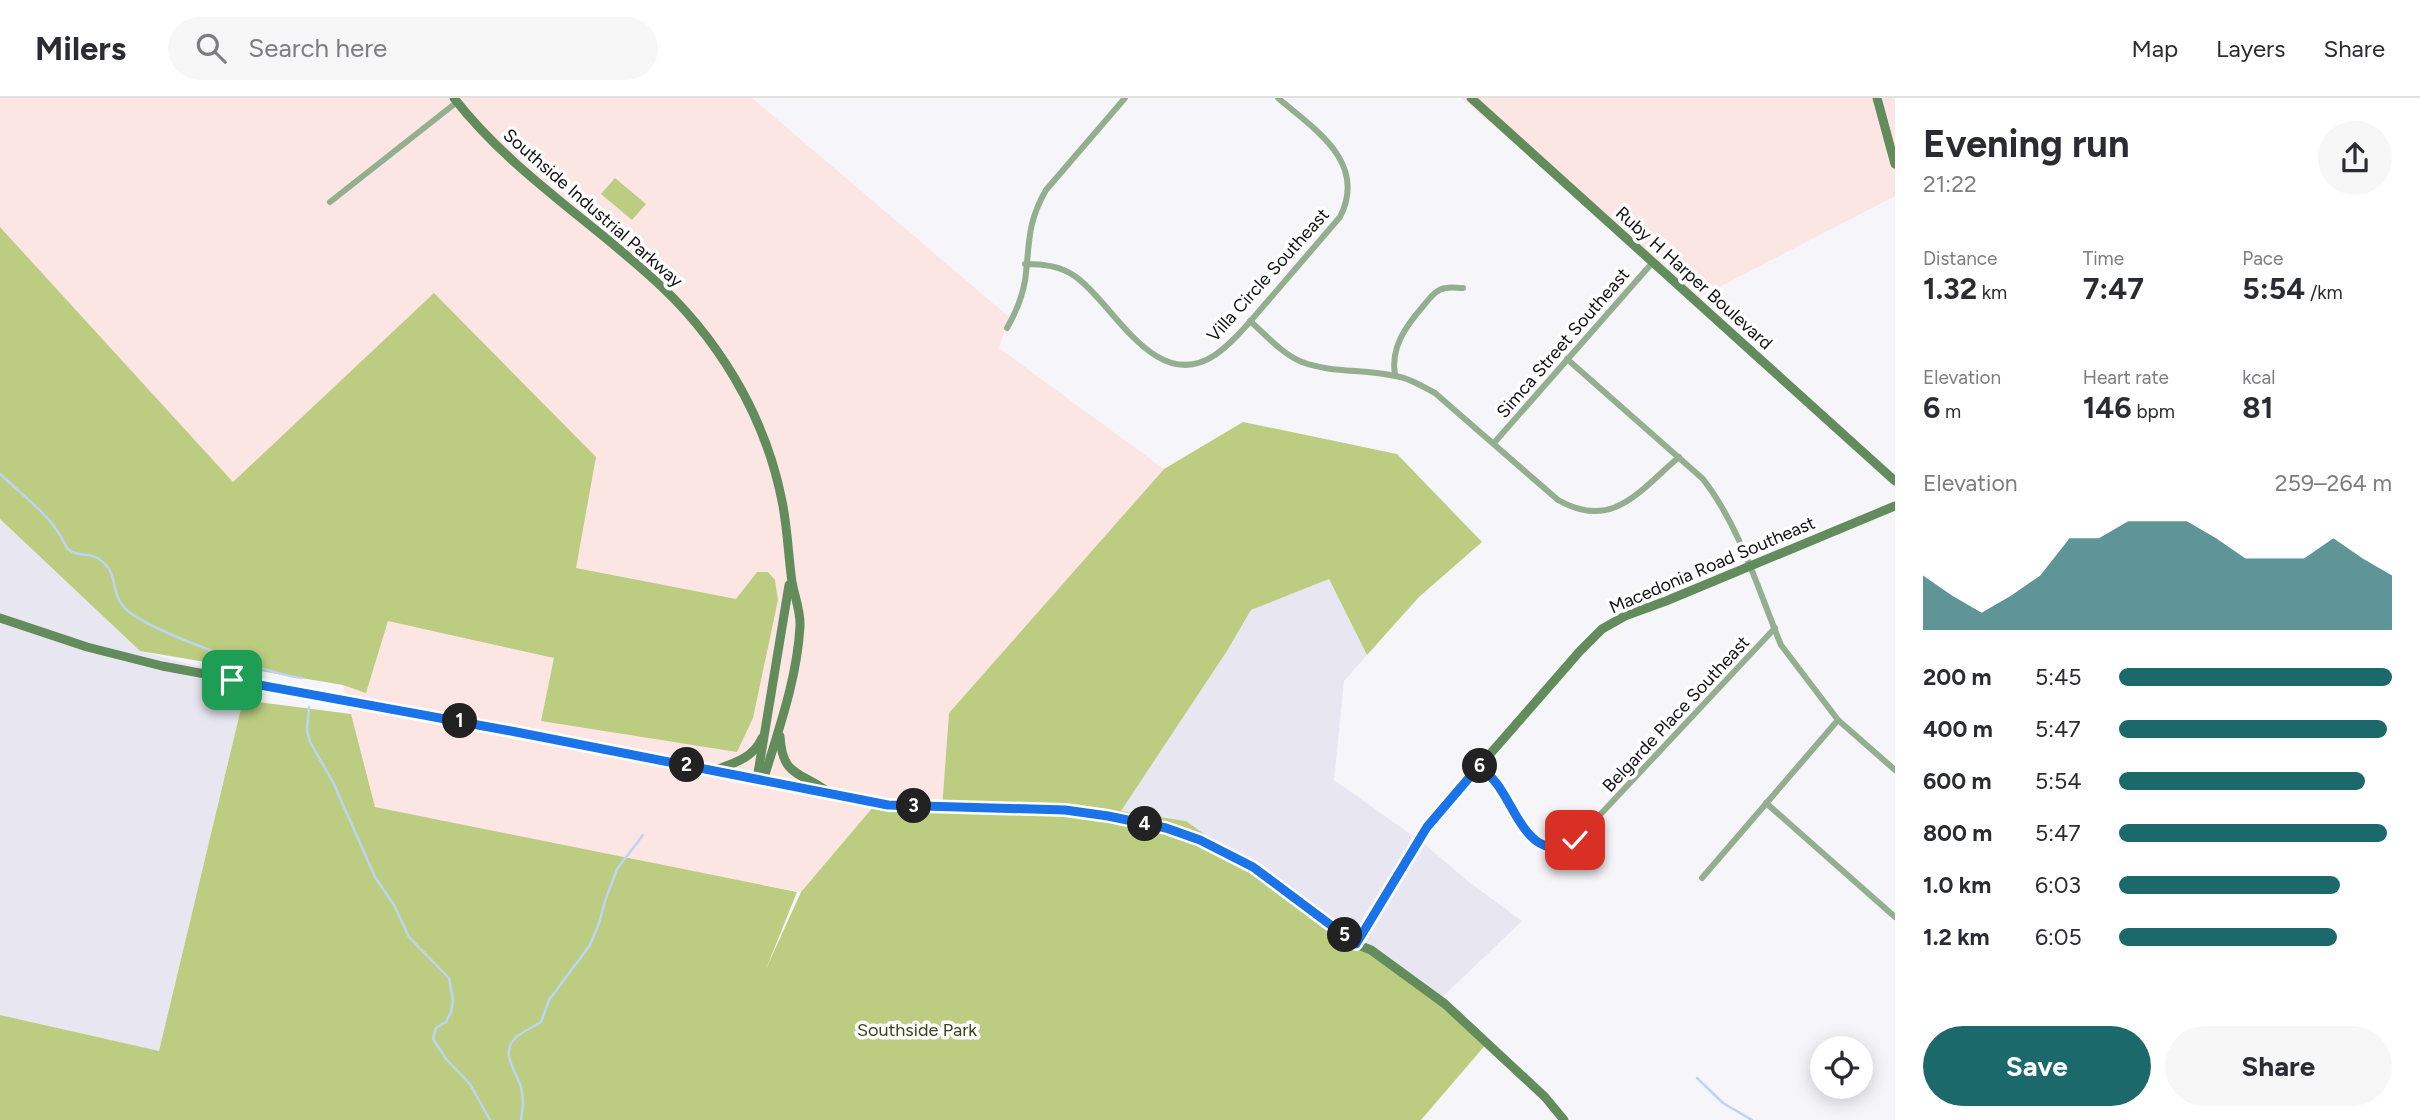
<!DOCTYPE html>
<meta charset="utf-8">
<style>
:root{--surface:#fff;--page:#f7f7f7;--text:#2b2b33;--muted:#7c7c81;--line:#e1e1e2;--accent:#1c696c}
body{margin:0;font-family:Figtree,sans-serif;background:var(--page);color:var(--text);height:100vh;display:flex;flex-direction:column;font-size:26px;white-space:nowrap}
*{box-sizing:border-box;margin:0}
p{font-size:23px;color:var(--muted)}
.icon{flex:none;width:38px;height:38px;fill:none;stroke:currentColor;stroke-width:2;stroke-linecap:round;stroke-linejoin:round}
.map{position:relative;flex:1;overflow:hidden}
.drawer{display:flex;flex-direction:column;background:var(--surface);width:525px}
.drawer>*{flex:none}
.controls{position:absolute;left:1810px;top:938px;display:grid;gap:14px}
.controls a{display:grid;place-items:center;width:63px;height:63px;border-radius:50%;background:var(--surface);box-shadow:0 4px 18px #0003;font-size:35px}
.pin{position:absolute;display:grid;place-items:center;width:60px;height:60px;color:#fff;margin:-30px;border-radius:14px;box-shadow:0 4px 10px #0006}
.km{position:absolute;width:35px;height:35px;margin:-18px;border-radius:50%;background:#222;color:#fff;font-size:19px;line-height:35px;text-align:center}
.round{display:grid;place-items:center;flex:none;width:74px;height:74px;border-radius:37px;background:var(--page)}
.headline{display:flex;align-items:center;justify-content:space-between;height:119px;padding:0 28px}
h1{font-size:38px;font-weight:700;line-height:52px}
.metrics{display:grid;grid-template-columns:repeat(3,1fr);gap:10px;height:119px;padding:7px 28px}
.metrics div{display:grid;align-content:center}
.metrics b{font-size:30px;font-weight:700}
.metrics small{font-size:19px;font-weight:400}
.metrics p{font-size:19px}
.chart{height:196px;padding:14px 28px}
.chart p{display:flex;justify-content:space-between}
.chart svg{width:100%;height:126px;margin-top:7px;fill:var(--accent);opacity:.7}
.action{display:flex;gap:14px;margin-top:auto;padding:14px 28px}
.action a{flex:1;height:80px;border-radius:42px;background:var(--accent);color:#fff;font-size:28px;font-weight:700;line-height:80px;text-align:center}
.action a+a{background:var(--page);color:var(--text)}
ul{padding:0 28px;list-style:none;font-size:23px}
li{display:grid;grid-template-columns:112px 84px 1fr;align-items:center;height:52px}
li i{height:18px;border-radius:9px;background:var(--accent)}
header{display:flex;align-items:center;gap:42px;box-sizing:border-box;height:98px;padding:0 35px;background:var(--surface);border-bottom:2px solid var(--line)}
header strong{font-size:33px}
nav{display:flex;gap:38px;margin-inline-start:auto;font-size:24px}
.search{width:490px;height:63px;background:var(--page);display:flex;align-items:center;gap:18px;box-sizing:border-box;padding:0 24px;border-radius:38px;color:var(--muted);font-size:26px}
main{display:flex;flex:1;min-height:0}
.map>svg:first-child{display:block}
</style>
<header>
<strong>Milers</strong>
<div class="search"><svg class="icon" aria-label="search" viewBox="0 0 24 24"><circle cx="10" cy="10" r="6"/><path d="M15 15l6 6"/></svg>Search here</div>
<nav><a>Map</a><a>Layers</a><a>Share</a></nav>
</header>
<main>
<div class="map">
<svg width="1895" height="1022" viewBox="0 0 1895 1022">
<rect width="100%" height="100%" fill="#f6f5f9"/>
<g fill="#e8e7f1">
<polygon points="0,421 140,553 243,580 243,602 159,954 0,917"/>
<polygon points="1329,481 1367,557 1344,583 1334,682 1423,745 1469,784 1522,823 1437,904 1186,723 1121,713 1227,553 1251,512"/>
</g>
<g fill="#fce6e3">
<polygon points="0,0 752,0 1009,219 999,250 1164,371 949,615 942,711 879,702 801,794 482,734 374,709 343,587 233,385 0,129"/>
<polygon points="1461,0 1895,0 1895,98 1698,200"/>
</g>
<g fill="#bccd82">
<polygon points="615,80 646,106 632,122 601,96"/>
<polygon points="0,129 233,384 434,195 596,359 576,470 736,501 757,474 768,474 775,482 778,502 753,620 737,654 541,623 554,560 388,523 366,595 343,587 140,553 0,421"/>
<polygon points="1243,324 1397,356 1482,444 1419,499 1367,557 1329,481 1251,512 1227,553 1121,713 1186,723 1370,854 1488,944 1421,1022 0,1022 0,917 159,953 243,602 351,616 375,709 797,794 766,871 801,794 879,702 942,711 949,615 1164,371"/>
</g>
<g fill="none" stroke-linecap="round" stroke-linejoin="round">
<g stroke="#bfd3f3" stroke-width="2.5">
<path d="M0,376C20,395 45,413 60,437C64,443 65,450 72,454C84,459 93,453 106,467C118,479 110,498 128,513C153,534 269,576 302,580"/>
<polyline points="309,609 307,632 310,644 333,684 375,779 394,807 409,839 449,880 453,903 451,914 446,924 436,930 433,941 446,961 470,986 490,1022"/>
<polyline points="1697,980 1723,1005 1752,1022"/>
<path d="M521,1022C523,1011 524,1000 521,989C515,970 496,951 522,935C528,931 535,928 541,924L549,902L590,847L599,825L605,803L617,771L643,737"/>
</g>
<g stroke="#93af8f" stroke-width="6">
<polyline points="330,104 457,4"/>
<path d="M1025,166C1044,166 1061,168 1076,179C1114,206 1155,297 1215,257C1235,243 1251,222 1267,204C1291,176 1316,147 1340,119C1368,64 1314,31 1278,0"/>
<path d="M1250,223C1266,237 1282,256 1302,264C1331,275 1364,271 1395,278C1409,280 1422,288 1435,295L1558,402C1613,433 1639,393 1679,359"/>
<path d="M1007,230C1015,216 1022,200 1025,183C1030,146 1026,127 1046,92L1125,0"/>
<path d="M1567,261L1703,381C1740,429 1758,491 1781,547L1838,622L1895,672"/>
<path d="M1395,278C1390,249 1406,228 1424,207C1430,200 1436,191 1446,190C1451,189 1457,190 1463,190"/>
<polyline points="1494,345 1653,164"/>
<path d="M1480,667C1487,675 1496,683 1501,692C1522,724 1539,774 1583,735L1775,530"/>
<polyline points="1766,705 1895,819"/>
<polyline points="1702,780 1838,622"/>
</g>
<g stroke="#638c5d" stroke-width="9">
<path d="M454,0C508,70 585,119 650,178C716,236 765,316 782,403C787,427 788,452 791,476C792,493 801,511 800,528C797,582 778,633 763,683"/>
<polyline points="1471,0 1895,383"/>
<polyline points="1877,0 1895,66"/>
<path d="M0,520L87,549L162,568L511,633L860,703L889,707C1003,711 1125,702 1230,756C1275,780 1315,815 1356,846L1371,852L1445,906L1545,999L1564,1022"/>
<path d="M780,638C782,679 800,673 828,694"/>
<path d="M715,672C735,665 753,660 762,640"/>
<polyline points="757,681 789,487"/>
<polyline points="1356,846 1435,719 1580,553 1602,531 1625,518 1666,503 1895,408"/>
</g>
</g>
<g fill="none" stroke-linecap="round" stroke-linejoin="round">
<defs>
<path id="route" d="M232,582L511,633L888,707L1065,712L1108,718L1166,730L1200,742L1253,769L1356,846L1427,729L1480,667C1487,675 1496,683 1501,692C1519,719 1534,767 1575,742"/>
</defs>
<use href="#route" stroke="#fff" stroke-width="14"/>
<use href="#route" stroke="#1a73e8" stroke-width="9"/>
</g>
<g text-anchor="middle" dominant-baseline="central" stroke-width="7" stroke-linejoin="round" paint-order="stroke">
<g font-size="18" fill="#101011" stroke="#fff">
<text transform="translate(593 110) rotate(41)">Southside Industrial Parkway</text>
<text transform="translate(1268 177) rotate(-48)">Villa Circle Southeast</text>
<text transform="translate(1694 180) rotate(42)">Ruby H Harper Boulevard</text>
<text transform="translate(1563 245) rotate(-49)">Simca Street Southeast</text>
<text transform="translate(1712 467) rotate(-23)">Macedonia Road Southeast</text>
<text transform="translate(1676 616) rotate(-47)">Belgarde Place Southeast</text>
</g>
<g font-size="18" fill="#3a421a" stroke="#fff">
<text x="917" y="932">Southside Park</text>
</g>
</g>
</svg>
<div class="controls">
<a><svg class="icon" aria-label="locate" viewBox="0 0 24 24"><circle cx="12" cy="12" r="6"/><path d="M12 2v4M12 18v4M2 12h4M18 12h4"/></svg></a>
</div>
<div class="pin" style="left:232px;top:582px;background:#1e9e55"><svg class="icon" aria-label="arrive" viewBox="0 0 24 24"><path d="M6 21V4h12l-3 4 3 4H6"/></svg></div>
<div class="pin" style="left:1575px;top:742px;background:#d93025"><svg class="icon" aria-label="check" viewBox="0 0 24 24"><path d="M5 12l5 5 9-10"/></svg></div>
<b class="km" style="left:460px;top:623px">1</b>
<b class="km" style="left:687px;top:667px">2</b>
<b class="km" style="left:914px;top:708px">3</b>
<b class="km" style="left:1145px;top:726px">4</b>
<b class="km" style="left:1345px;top:837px">5</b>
<b class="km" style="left:1480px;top:668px">6</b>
</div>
<section class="drawer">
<div class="headline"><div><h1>Evening run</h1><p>21:22</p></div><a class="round"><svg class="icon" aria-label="share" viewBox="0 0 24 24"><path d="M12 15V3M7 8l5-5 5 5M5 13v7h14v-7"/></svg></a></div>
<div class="metrics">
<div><p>Distance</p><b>1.32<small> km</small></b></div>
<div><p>Time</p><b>7:47</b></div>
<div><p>Pace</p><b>5:54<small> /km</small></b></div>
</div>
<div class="metrics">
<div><p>Elevation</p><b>6<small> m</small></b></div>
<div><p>Heart rate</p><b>146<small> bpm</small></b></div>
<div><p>kcal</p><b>81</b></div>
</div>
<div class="chart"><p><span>Elevation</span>259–264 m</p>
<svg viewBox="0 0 160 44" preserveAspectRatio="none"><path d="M0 44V25L10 32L20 38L30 32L40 25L50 12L60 12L70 6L80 6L90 6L100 12L110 19L120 19L130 19L140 12L150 19L160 25V44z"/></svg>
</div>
<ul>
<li><b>200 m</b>5:45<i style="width:100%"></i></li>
<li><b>400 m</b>5:47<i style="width:98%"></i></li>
<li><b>600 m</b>5:54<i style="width:90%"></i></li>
<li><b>800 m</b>5:47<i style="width:98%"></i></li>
<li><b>1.0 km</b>6:03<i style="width:81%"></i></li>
<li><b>1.2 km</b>6:05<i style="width:80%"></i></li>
</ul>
<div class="action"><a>Save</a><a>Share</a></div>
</section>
</main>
